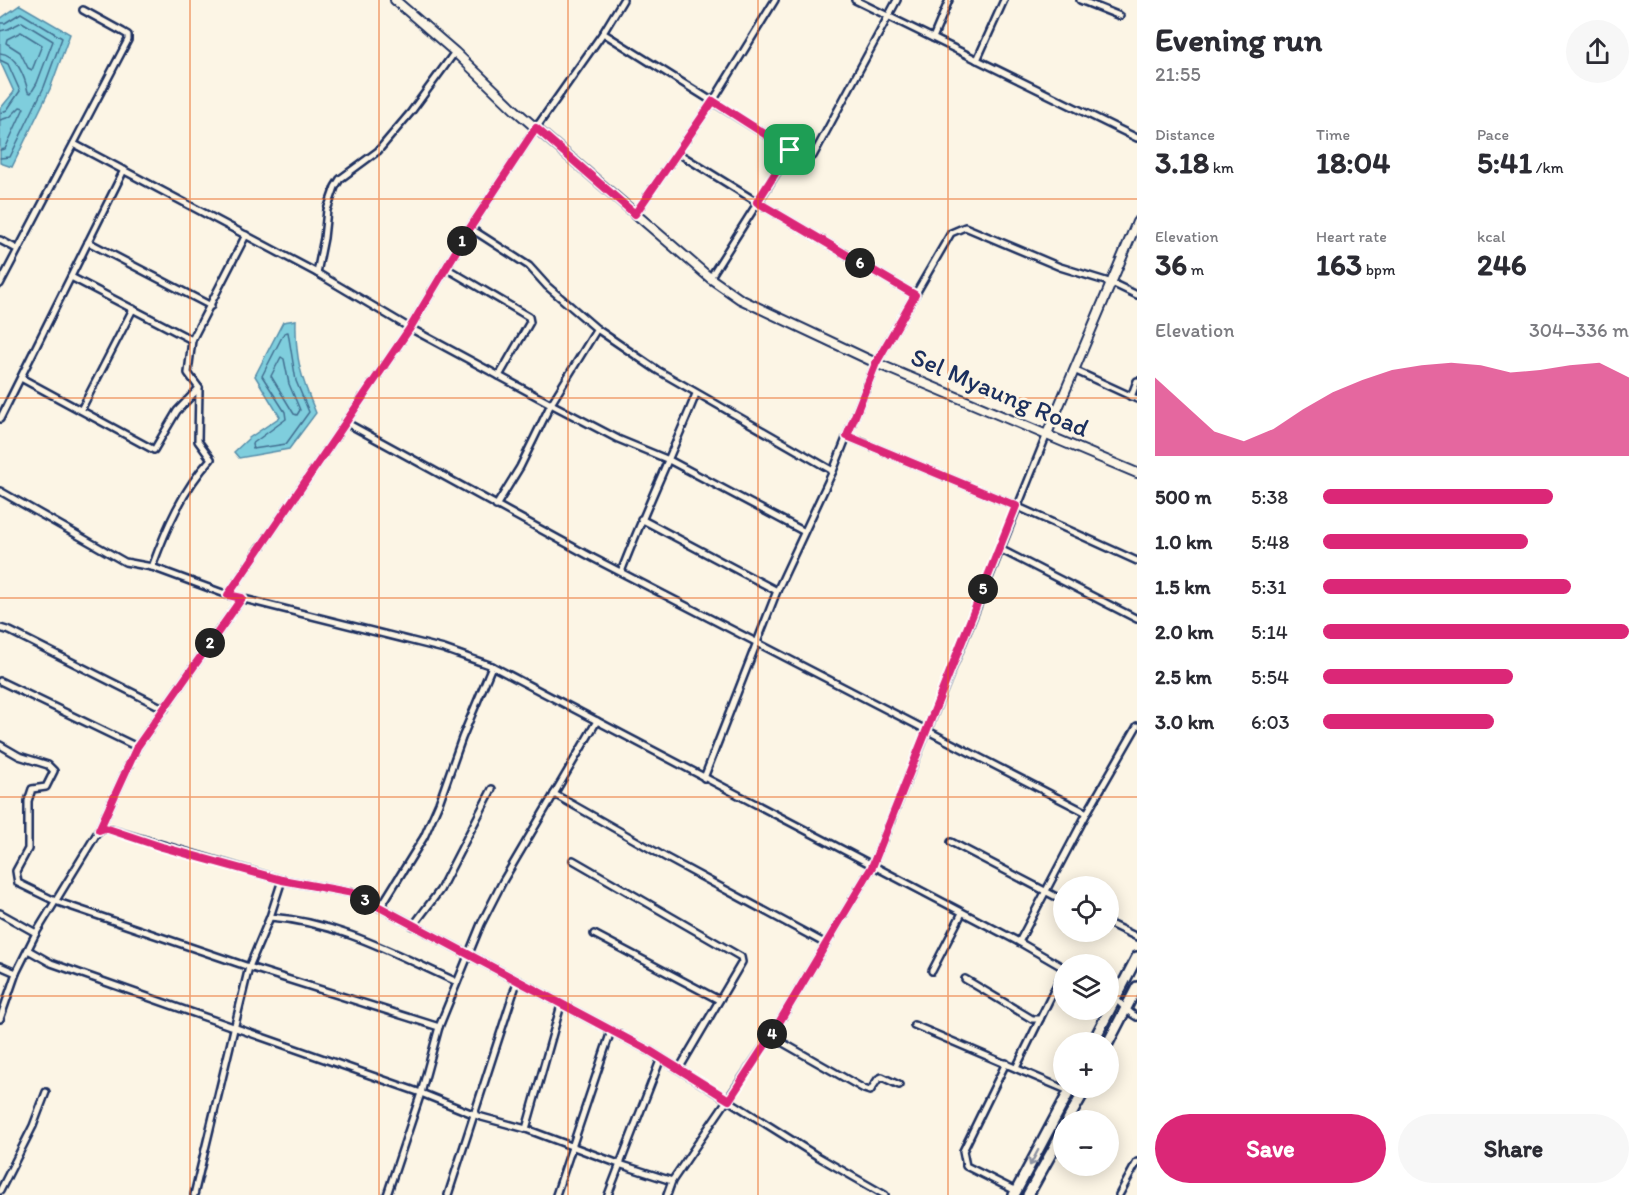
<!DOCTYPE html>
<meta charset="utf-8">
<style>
:root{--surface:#fff;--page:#f7f7f7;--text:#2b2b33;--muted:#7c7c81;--accent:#db2777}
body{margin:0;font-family:Itim,sans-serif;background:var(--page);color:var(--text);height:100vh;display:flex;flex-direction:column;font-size:22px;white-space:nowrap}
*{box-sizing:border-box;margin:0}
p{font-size:20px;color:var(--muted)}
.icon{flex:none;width:33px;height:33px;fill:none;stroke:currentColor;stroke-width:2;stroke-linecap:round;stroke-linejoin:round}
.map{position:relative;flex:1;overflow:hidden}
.side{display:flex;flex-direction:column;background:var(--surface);width:510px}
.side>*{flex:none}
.tools{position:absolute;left:1053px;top:876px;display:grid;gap:12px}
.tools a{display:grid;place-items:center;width:66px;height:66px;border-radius:50%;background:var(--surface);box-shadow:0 3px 15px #0003;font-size:30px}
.pin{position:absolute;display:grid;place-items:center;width:51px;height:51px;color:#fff;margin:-26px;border-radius:12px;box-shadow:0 3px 9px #0006}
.km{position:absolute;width:30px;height:30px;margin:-15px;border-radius:50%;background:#222;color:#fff;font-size:16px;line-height:30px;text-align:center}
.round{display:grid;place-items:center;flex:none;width:63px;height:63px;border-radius:32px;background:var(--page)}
.headline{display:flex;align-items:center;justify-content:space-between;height:102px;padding:0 18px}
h1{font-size:33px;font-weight:800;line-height:45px}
.stats{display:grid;grid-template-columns:repeat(3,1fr);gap:9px;height:102px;padding:6px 18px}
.stats div{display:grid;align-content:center}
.stats b{font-size:30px;font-weight:800}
.stats small{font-size:16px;font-weight:400}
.stats p{font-size:16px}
.chart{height:168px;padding:12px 18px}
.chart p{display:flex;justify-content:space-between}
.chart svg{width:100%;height:108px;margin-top:6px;fill:var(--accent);opacity:.7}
.cta{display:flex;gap:12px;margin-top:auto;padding:12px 18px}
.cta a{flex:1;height:69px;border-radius:36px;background:var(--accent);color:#fff;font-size:24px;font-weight:800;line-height:69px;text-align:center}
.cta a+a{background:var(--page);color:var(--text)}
ul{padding:0 18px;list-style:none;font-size:20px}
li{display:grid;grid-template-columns:96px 72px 1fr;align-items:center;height:45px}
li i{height:15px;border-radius:8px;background:var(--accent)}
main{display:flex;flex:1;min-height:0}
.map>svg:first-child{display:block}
</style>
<main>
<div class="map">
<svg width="1137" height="1195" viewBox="0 0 1137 1195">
<rect width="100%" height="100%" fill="#fcf5e5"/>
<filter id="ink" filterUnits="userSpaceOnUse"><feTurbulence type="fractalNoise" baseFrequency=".0167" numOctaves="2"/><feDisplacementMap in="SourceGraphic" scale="12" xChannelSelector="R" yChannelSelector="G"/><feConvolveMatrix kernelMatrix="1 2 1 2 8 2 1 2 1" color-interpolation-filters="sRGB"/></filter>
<g filter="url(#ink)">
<g fill="#7fcedd" stroke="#578eaa" stroke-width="1.5">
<polygon points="20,5 70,34 50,89 12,167 0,163 0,109 14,92 0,61 0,19"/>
<path d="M296,320C295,358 301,378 316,413L289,449L239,458L234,452L249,438L280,417L255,376L283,322Z"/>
</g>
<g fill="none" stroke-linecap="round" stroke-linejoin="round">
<g stroke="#436f91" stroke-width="1.5">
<polyline points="0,23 5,23 21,13 62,38 44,87 10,157 0,158"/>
<path d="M0,31L8,29L22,22L53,41L37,83L31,93L28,92C25,77 16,54 0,53"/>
<polygon points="21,32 42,45 32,70 28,68 20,52 6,43 7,39"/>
<polyline points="0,60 8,64 20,91 7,110 0,113"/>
<polyline points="0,120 10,117 20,107 24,108 5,149 0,150"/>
<polygon points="288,332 296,381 309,412 286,444 253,449 252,444 286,419 285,412 262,376 284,333"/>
<polygon points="281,357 284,359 289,384 300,410 297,415 294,414 271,376"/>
</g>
<defs>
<g id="street">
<polyline points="855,0 1137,138"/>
<polyline points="1080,0 1120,16"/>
<polyline points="603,33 803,158 813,156 897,0"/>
<polyline points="933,38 949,0"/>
<polyline points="977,60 1004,0"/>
<polyline points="74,144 317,273 410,328 551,404 618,439 669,460 803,531"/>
<polyline points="678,153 757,202 915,295 876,363 833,471 777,591 704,778"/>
<polyline points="635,214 713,101 775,0"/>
<polyline points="470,228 529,266 547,286 597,329 657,370 833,471"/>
<polyline points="0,240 17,249"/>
<polyline points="88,242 211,306"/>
<polyline points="446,268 529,317 530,322 499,376"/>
<polyline points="317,273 324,238 327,210 335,187 340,179 378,151 411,112 455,52"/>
<polyline points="71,277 192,340"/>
<polyline points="710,278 791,150"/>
<polyline points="0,284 128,40 128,35 123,32 83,10"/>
<polyline points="915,295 951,233 965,227 1060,267 1112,283 1137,295"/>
<polyline points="1074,370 1137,399"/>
<polyline points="21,378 154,450 177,411 199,388 188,373 192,340 246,235"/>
<polyline points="1131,397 1137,381"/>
<polyline points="81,410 133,309"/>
<polyline points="0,419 124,170"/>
<polyline points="345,422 593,558 1087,813"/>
<polyline points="847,436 1016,506 1137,561"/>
<polyline points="0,491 125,562 152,567 228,595 444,649 492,666 1019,942 1064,968"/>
<polyline points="496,506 520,467 551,404 597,329"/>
<polyline points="641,519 777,591"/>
<polyline points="1000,549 1137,619"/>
<path d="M152,567C166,529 183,489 211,459L198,441L199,388"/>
<path d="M621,572C644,512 672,454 696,394"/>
<polyline points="228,595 410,328 470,228 536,128 603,33 623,0"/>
<polyline points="0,628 10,631 165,709"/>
<polyline points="0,681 137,747"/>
<polyline points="0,745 19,756 48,765 54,771 46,787 32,789 28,801 28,849 16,871 18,883 55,901 249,967 439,1027"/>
<polyline points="554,794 665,857 826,944"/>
<polyline points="99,830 105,828 282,880 353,893 650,1051 817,1156 885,1195"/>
<polyline points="951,842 1064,901"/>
<polyline points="573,860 741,957 742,962 679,1069"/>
<polyline points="380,908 424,837 439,803 462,738 492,666"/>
<polyline points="0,913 36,933"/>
<path d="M270,917C338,922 395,954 457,982"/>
<polyline points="1108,923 1137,937"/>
<polyline points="413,926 440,890 492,789"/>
<polyline points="594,934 719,1000"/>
<polyline points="1019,942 1087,813 1137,726"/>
<polyline points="28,950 51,963 421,1093 478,1116 526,1129 619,1164 672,1181"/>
<polyline points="0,966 16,973"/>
<polyline points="932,971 962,913"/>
<polyline points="965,979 1032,1019 1040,1019 1064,970"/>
<path d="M1108,994C1120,1000 1125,1011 1137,1017"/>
<polyline points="0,1019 16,973 36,933 99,830 137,747 242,598"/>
<polyline points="914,1025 1069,1091"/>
<polyline points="771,1036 864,1089 870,1091 878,1079 882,1077 899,1085"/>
<polyline points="1006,1063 963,1151 966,1166 1016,1191"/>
<polyline points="1016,1068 1040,1019"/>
<polyline points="526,1129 561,1005"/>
<polyline points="0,1191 33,1126 46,1092"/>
<polyline points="194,1195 249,967 270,917 282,880"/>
<polyline points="387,1195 421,1093 439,1027 481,924 503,881 597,721"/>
<polyline points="448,1195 517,982"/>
<polyline points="556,1195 611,1031"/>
<polyline points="608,1195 661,1058"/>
<polyline points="667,1195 672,1181 771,1036 872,867 1047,434"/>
<polyline points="1119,1195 1137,1162"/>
</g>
<g id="secondary">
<polyline points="395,0 455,52 515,110 710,278 740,299 876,363 1137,473"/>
<polyline points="1047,434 1137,222"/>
</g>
<g id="highway">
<polyline points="1093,1042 1137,957"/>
<polyline points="1108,1043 1137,987"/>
<polyline points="1068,1120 1086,1088"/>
<polyline points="1014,1195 1071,1088"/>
<polyline points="1028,1195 1064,1130"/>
</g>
</defs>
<use href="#street" stroke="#1b2f5e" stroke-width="10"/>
<use href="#secondary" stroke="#1b2f5e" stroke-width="12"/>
<use href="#highway" stroke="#1b2f5e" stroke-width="14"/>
<use href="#street" stroke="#fcf5e5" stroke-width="5"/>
<use href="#secondary" stroke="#fcf5e5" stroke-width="8"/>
<use href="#highway" stroke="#fcf5e5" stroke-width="9"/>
</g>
<defs><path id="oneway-shaft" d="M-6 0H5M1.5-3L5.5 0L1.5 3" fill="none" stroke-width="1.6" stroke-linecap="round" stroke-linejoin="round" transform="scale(1.5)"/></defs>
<use stroke="#8c92a2" href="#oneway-shaft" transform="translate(1034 1158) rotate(118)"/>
</g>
<g fill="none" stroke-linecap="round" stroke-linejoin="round" filter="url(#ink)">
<defs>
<polygon id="route" points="713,101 790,150 757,202 915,295 876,363 847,436 1016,506 872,867 771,1036 729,1100 650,1051 353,893 282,880 162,847 105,828 99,830 137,747 242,598 228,595 410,328 470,228 536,128 635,214"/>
</defs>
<use href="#route" stroke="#fff" stroke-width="12"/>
<use href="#route" stroke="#db2777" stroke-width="8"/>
</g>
<path fill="none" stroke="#e8590c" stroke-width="1.5" stroke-opacity="0.55" d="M190,0V1195M379,0V1195M568,0V1195M758,0V1195M948,0V1195M0,199H1137M0,398H1137M0,598H1137M0,797H1137M0,996H1064M1108,996H1137"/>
<g text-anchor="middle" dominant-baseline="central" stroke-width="5" stroke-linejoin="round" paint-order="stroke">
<g font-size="26" fill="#1b2f5e" stroke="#fcf5e5">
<text transform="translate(1000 392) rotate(23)">Sel Myaung Road</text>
</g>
</g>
</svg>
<div class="tools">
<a><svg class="icon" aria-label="locate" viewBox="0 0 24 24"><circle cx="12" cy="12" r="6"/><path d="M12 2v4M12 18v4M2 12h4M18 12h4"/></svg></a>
<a><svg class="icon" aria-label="layers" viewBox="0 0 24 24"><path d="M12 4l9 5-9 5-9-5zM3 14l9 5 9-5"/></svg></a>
<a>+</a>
<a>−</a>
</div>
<div class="pin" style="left:790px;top:150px;background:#1e9e55"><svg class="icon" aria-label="arrive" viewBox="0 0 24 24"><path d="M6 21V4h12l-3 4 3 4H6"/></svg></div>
<b class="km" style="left:462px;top:241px">1</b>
<b class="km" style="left:210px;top:643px">2</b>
<b class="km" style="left:365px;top:900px">3</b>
<b class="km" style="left:772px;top:1034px">4</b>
<b class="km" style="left:983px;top:589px">5</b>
<b class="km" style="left:860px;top:263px">6</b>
</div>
<section class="side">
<div class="headline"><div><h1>Evening run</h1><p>21:55</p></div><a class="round"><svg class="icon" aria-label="share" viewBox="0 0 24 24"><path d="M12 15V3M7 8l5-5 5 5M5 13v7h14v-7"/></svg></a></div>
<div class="stats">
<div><p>Distance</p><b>3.18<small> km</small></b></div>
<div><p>Time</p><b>18:04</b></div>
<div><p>Pace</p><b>5:41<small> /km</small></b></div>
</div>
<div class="stats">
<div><p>Elevation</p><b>36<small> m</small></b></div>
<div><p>Heart rate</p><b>163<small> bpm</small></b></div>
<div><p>kcal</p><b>246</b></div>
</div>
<div class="chart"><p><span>Elevation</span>304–336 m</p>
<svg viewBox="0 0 160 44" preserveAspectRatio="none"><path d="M0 44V12L10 23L20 34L30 38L40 33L50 25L60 18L70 13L80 9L90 7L100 6L110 7L120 10L130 9L140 7L150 6L160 12V44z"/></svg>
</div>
<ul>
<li><b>500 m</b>5:38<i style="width:75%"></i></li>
<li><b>1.0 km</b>5:48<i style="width:67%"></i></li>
<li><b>1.5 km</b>5:31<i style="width:81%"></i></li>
<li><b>2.0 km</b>5:14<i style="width:100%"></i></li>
<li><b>2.5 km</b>5:54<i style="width:62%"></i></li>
<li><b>3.0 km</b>6:03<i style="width:56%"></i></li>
</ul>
<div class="cta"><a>Save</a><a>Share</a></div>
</section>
</main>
